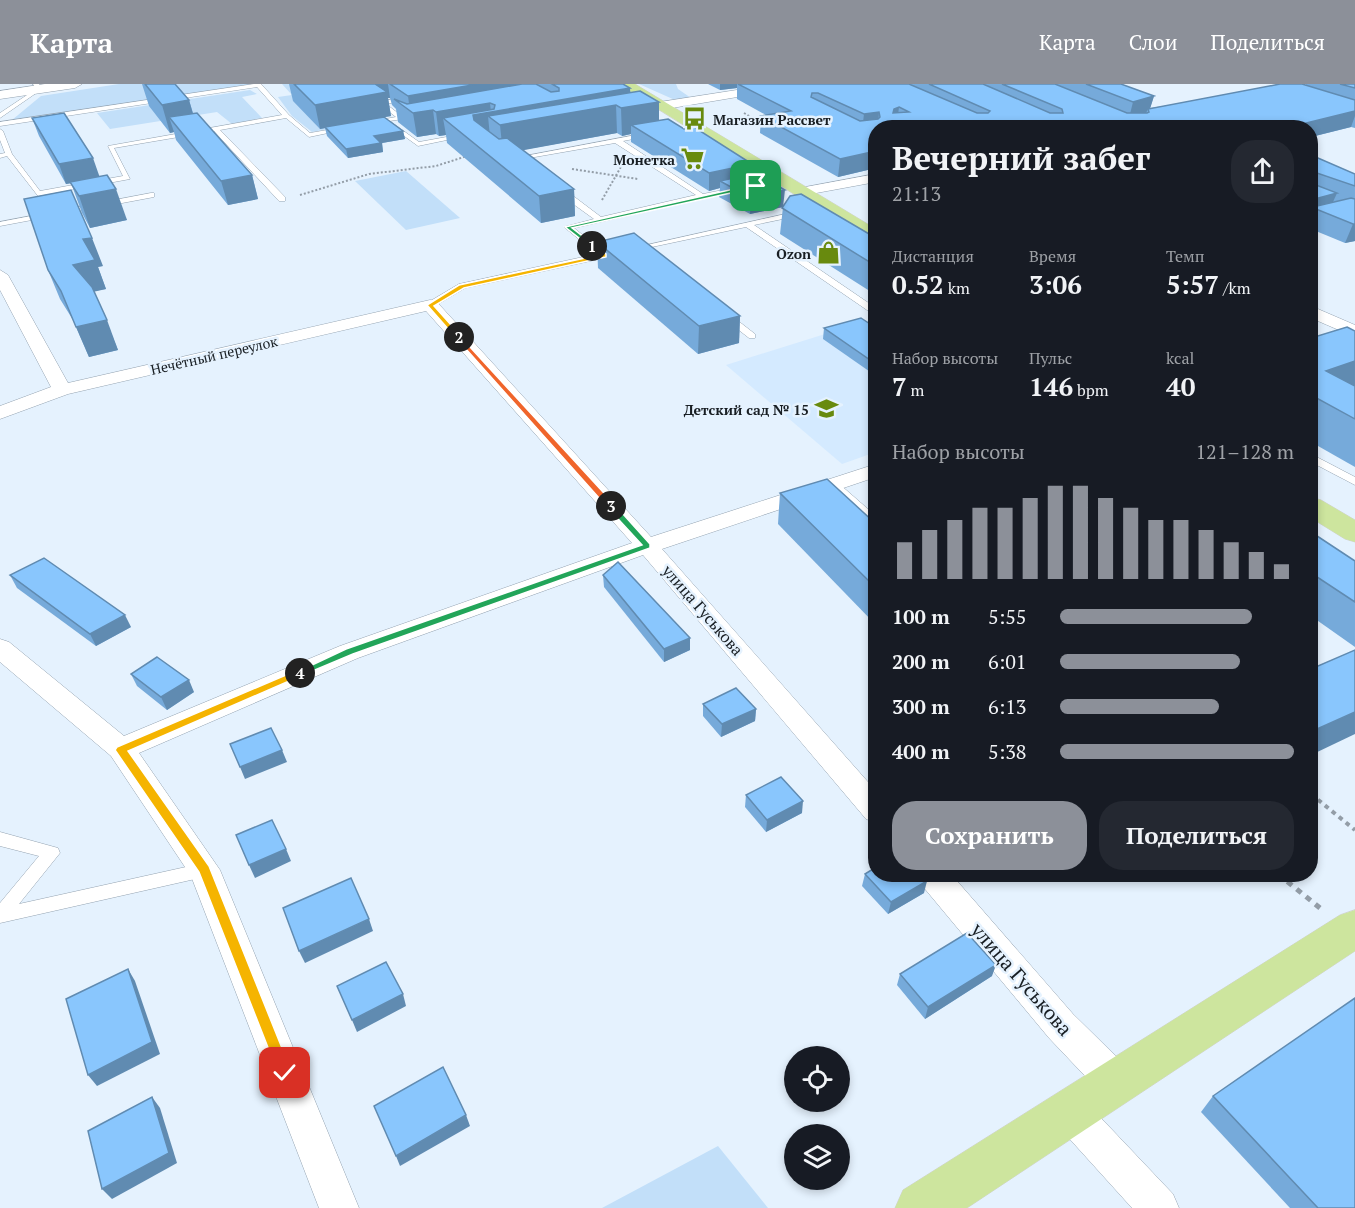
<!DOCTYPE html>
<html lang="ru">
<meta charset="utf-8">
<style>
:root{--surface:#171b24;--page:#242831;--text:#f1f3f6;--muted:#9ea1a6;--accent:#8c9099}
body{margin:0;font-family:"PT Serif",serif;background:var(--page);color:var(--text);height:100vh;display:flex;flex-direction:column;font-size:22px;white-space:nowrap}
*{box-sizing:border-box;margin:0}
p{font-size:20px;color:var(--muted)}
.icon{flex:none;width:33px;height:33px;fill:none;stroke:currentColor;stroke-width:2;stroke-linecap:round;stroke-linejoin:round}
.map{position:relative;flex:1;overflow:hidden}
.details{position:absolute;left:868px;top:36px;width:450px;height:762px;display:flex;flex-direction:column;background:var(--surface);border-radius:24px;box-shadow:0 3px 9px #0003}
.details>*{flex:none}
.controls{position:absolute;left:784px;top:962px;display:grid;gap:12px}
.controls a{display:grid;place-items:center;width:66px;height:66px;border-radius:50%;background:var(--surface);box-shadow:0 3px 9px #0003;font-size:30px}
.pin{position:absolute;display:grid;place-items:center;width:51px;height:51px;color:#fff;margin:-26px;border-radius:12px;box-shadow:0 3px 9px #0006}
.km{position:absolute;width:30px;height:30px;margin:-15px;border-radius:50%;background:#222;color:#fff;font-size:16px;line-height:30px;text-align:center}
.round{display:grid;place-items:center;flex:none;width:63px;height:63px;border-radius:24px;background:var(--page)}
.overview{display:flex;align-items:center;justify-content:space-between;height:102px;padding:0 24px}
h1{font-size:33px;font-weight:600;line-height:45px}
.metrics{display:grid;grid-template-columns:repeat(3,1fr);gap:9px;height:102px;padding:6px 24px}
.metrics div{display:grid;align-content:center}
.metrics b{font-size:26px;font-weight:600}
.metrics small{font-size:16px;font-weight:400}
.metrics p{font-size:16px}
.chart{height:168px;padding:12px 24px}
.chart p{display:flex;justify-content:space-between}
.chart svg{width:100%;height:108px;margin-top:6px;stroke:var(--accent);stroke-width:6}
.primary-button{display:flex;gap:12px;margin-top:auto;padding:12px 24px}
.primary-button a{flex:1;height:69px;border-radius:24px;background:var(--accent);color:#fff;font-size:24px;font-weight:600;line-height:69px;text-align:center}
.primary-button a+a{background:var(--page);color:var(--text)}
ul{padding:0 24px;list-style:none;font-size:20px}
li{display:grid;grid-template-columns:96px 72px 1fr;align-items:center;height:45px}
li i{height:15px;border-radius:8px;background:var(--accent)}
header{display:flex;align-items:center;gap:36px;box-sizing:border-box;height:84px;padding:0 30px;background:var(--accent);color:#fff}
header strong{font-size:28px}
nav{display:flex;gap:33px;margin-inline-start:auto;font-size:21px}
.map>svg:first-child{display:block}
</style>
<header>
<strong>Карта</strong>
<nav><a>Карта</a><a>Слои</a><a>Поделиться</a></nav>
</header>
<div class="map">
<svg width="1355" height="1124" viewBox="0 0 1355 1124">
<rect width="100%" height="100%" fill="#e5f2fe"/>
<polygon fill="#d4eaff" points="876,234 876,368 842,380 726,281"/>
<g fill="#c2dff9">
<polygon points="119,0 249,0 251,1 12,36 41,12"/>
<polygon points="282,0 386,0 355,40 312,48 292,32 278,13 292,11"/>
<polygon points="639,0 676,0 678,5 691,14 675,16"/>
<polygon points="250,6 257,10 242,13 262,34 232,40 217,28 110,45 97,29"/>
<polygon points="406,87 460,134 406,146 355,97"/>
<polygon points="718,1062 768,1124 602,1124"/>
</g>
<g fill="none" stroke-linecap="round" stroke-linejoin="round">
<defs>
<g id="lane">
<polygon points="33,0 39,0 42,5 0,34 0,29 36,5"/>
<polygon points="254,0 261,0 289,31 310,49 344,43 347,45 309,53 286,34 220,46 285,113 285,117 279,117 214,47 114,64 130,95 38,112 7,72 0,74 0,70 5,69 0,56 0,45 3,47 12,70 40,107 123,92 108,62 282,31 257,3 0,42 0,38"/>
<polygon points="408,12 410,15 386,20 403,33 403,35 369,40 369,38 396,33 379,20 379,18"/>
<polygon points="391,38 419,58 463,50 466,52 418,62 389,41"/>
<polygon points="647,49 649,52 623,57 703,110 738,103 742,105 574,144 605,169 615,167 619,169 604,174 465,204 433,223 427,223 427,219 459,200 597,170 564,143 594,135 558,109 558,105 564,105 601,133 696,111 615,59 512,77 509,75"/>
<polygon points="151,109 154,109 154,113 0,142 0,138"/>
<polygon points="799,127 803,129 802,131 754,141 873,222 873,226 867,226 746,143 633,167 629,165"/>
<polygon points="722,229 728,229 755,250 755,254 749,254 722,233"/>
<polygon points="1311,370 1355,393 1355,401 1311,378"/>
<polygon points="833,397 837,398 876,432 876,442 872,441 829,402 829,398"/>
<polygon points="0,748 58,764 60,769 19,820 204,779 210,781 212,786 210,791 204,793 0,839 0,819 39,772 0,762"/>
</g>
<g id="street">
<polygon points="776,0 803,0 797,3 660,26 654,22 660,18"/>
<polygon points="876,90 876,98 800,112 793,108 800,104"/>
<polygon points="0,186 8,191 68,299 430,216 436,217 651,453 876,380 876,393 662,465 876,707 876,739 866,735 643,471 358,574 139,669 220,786 359,1124 319,1124 191,792 111,672 0,578 0,555 9,558 124,652 340,562 632,459 426,227 68,310 0,335 0,322 51,303 0,206"/>
<polygon points="1311,222 1355,241 1355,253 1311,234"/>
<polygon points="916,790 951,790 1073,930 1129,985 1134,998 1129,1011 1116,1016 1103,1011 1049,954 920,799"/>
<polygon points="1070,1009 1083,1015 1173,1110 1179,1124 1132,1124 1057,1041 1051,1028 1057,1015"/>
</g>
<polygon id="secondary" points="45,0 82,0 75,4 0,15 0,7"/>
<g id="primary">
<polygon points="618,0 635,0 876,145 876,159 869,157"/>
<polygon points="1311,413 1321,416 1355,436 1355,458 1345,455 1311,434"/>
<polygon points="1355,826 1355,867 967,1124 895,1124 903,1106 1340,831"/>
</g>
</defs>
<use href="#lane" stroke="#94a3b1" stroke-width="1"/>
<use href="#street" stroke="#94a3b1" stroke-width="1"/>
<use href="#secondary" stroke="#94a3b1" stroke-width="1"/>
<use href="#primary" stroke="#d1d2d3" stroke-width="1"/>
<g stroke="#939da7" stroke-width="2" stroke-dasharray="2 2" stroke-linecap="butt">
<polyline points="744,29 763,40"/>
<polyline points="572,85 638,95"/>
<polyline points="300,111 369,90 436,82 467,72"/>
<polyline points="602,116 622,81"/>
</g>
<polyline stroke="#939da7" stroke-width="4" stroke-dasharray="4.5 4.5" stroke-linecap="butt" points="1311,710 1355,746"/>
<polyline stroke="#939da7" stroke-width="5" stroke-dasharray="6 6" stroke-linecap="butt" points="1278,790 1320,824"/>
<use href="#lane" fill="#fff" fill-rule="evenodd"/>
<use href="#street" fill="#fff" fill-rule="evenodd"/>
<use href="#secondary" fill="#fff" fill-rule="evenodd"/>
<use href="#primary" fill="#cde59e" fill-rule="evenodd"/>
</g>
<g fill="#76aada">
<polygon points="142,0 175,0 189,16 193,29 252,91 258,115 228,121 176,56 174,48 170,49 149,22"/>
<polygon points="289,0 623,0 659,37 752,90 777,98 776,101 784,122 876,154 876,211 780,150 783,123 750,130 719,113 720,104 709,107 631,58 631,50 622,52 617,49 522,66 574,105 575,132 541,139 447,59 446,51 439,52 436,50 417,53 398,38 396,25 392,21 390,14 388,14 391,32 384,33 403,47 405,55 382,59 383,68 348,74 327,52 325,44 320,45 293,17"/>
<polygon points="708,0 1121,0 1154,12 1150,24 1305,1 1306,0 1355,0 1355,44 1351,43 1311,53 1311,44 876,44 876,84 838,93 760,49 761,32 766,31 737,15 737,4 720,6"/>
<polygon points="32,34 100,93 127,136 90,144 82,129 71,99 66,100 39,52"/>
<polygon points="1311,71 1355,90 1355,157 1345,159 1311,145"/>
<polygon points="597,158 740,232 739,259 698,270 598,184"/>
<polygon points="103,182 98,183 106,205 94,207 118,266 89,273 73,236 60,215 48,186"/>
<polygon points="824,244 876,244 876,292 823,255"/>
<polygon points="1355,247 1355,383 1311,358 1311,254"/>
<polygon points="780,409 876,440 876,541 778,440"/>
<polygon points="1311,448 1355,477 1355,563 1311,532"/>
<polygon points="10,491 131,543 96,562 17,504"/>
<polygon points="603,491 690,566 664,578 604,503"/>
<polygon points="1355,566 1311,671 1311,585"/>
<polygon points="131,590 194,608 167,626 137,602"/>
<polygon points="703,620 756,625 755,637 721,653 703,632"/>
<polygon points="746,711 802,729 766,748 745,723"/>
<polygon points="865,790 924,809 888,830 862,802"/>
<polygon points="900,890 992,892 925,935 897,901"/>
<polygon points="1213,1012 1355,1124 1290,1124 1201,1028"/>
</g>
<g fill="#608bb1">
<polygon points="374,0 388,0 390,14 388,14 391,32 320,45 315,21"/>
<polygon points="478,0 536,0 490,19 491,28 630,4 631,22 659,18 659,46 631,41 631,50 622,52 621,24 616,21 617,49 503,70 500,41 488,32 490,53 443,34 446,51 439,52 436,28 433,26 436,50 417,53 413,29 410,27 408,12"/>
<polygon points="720,0 737,0 737,4 720,6"/>
<polygon points="1154,12 1149,28 1148,25 1146,29 1129,34 1133,18"/>
<polygon points="189,16 197,44 169,33 174,48 170,49 162,21"/>
<polygon points="899,23 897,40 892,42 894,25"/>
<polygon points="1355,27 1355,32 1351,43 1311,53 1311,44 1286,44"/>
<polygon points="879,28 878,44 862,47 864,30"/>
<polygon points="403,47 405,55 382,59 383,68 348,74 346,65 374,52"/>
<polygon points="876,67 876,84 838,93 840,75"/>
<polygon points="93,74 100,94 66,100 59,80"/>
<polygon points="752,80 751,98 720,97 720,104 709,107 709,89"/>
<polygon points="252,91 258,115 228,121 221,97"/>
<polygon points="771,98 777,98 776,108 785,106 783,123 750,130 751,114"/>
<polygon points="116,105 127,136 90,144 79,112"/>
<polygon points="574,105 575,132 541,139 539,112"/>
<polygon points="1337,109 1329,127 1314,124 1318,114"/>
<polygon points="1353,140 1355,140 1355,157 1345,159"/>
<polygon points="92,154 103,182 98,183 106,205 84,210 73,181 83,155"/>
<polygon points="740,232 739,259 698,270 699,242"/>
<polygon points="107,236 118,266 89,273 76,243"/>
<polygon points="1355,277 1355,308 1326,287"/>
<polygon points="125,531 131,543 96,562 90,550"/>
<polygon points="690,554 690,566 664,578 664,565"/>
<polygon points="189,596 194,608 167,626 161,613"/>
<polygon points="756,625 755,637 721,653 722,640"/>
<polygon points="1355,628 1355,650 1311,671 1311,656 1317,645"/>
<polygon points="282,666 287,678 245,695 240,683"/>
<polygon points="803,717 802,729 766,748 767,736"/>
<polygon points="286,765 291,777 255,794 249,781"/>
<polygon points="927,797 924,809 888,830 891,818"/>
<polygon points="369,835 373,847 305,879 299,867"/>
<polygon points="996,881 992,892 925,935 928,923"/>
<polygon points="128,885 135,897 160,970 97,1002 88,991"/>
<polygon points="403,910 406,922 357,948 352,936"/>
<polygon points="152,1013 160,1024 177,1079 112,1115 102,1105"/>
<polygon points="466,1031 470,1042 400,1082 396,1072"/>
</g>
<g fill="#89c6fd" stroke="#608bb1" stroke-width="1.5" fill-rule="evenodd">
<polygon points="145,0 175,0 189,16 162,21"/>
<polygon points="294,0 375,0 387,8 315,21"/>
<polygon points="390,0 478,0 408,12"/>
<polygon points="522,0 536,0 551,8 559,7 559,4 552,0 623,0 630,4 473,31 474,36 499,55 507,54 574,105 539,112 443,34 494,25 495,21 490,19 436,28 433,26 413,29 394,15 407,20"/>
<path d="M738,0H909L977,29H988L990,27L929,0H983L1050,29H1063L1062,25L1002,0H1055L1127,29H1147L1149,28L1148,25L1280,0H1302L1355,16V27L1286,44H876V67L840,75L761,32L791,27ZM812,9H818L864,30L879,28L880,33L878,35L860,37L811,13ZM899,23L909,28L893,29L894,25Z"/>
<polygon points="1086,0 1121,0 1154,12 1133,18"/>
<polygon points="1340,0 1355,0 1355,4"/>
<polygon points="640,7 659,18 621,24 616,21 500,41 488,32"/>
<polygon points="64,29 93,74 59,80 32,34"/>
<polygon points="197,29 252,91 221,97 169,33"/>
<polygon points="384,33 403,47 374,52 381,59 346,65 325,43"/>
<polygon points="668,35 684,45 694,43 752,80 709,89 631,41"/>
<polygon points="1311,71 1355,90 1355,102 1317,89 1316,101 1337,109 1318,114 1317,122 1351,114 1355,115 1355,140 1353,140 1311,123"/>
<polygon points="761,88 777,98 771,98 785,106 751,114 720,97"/>
<polygon points="107,91 116,105 79,112 70,98"/>
<polygon points="71,106 92,154 83,155 95,176 73,181 92,203 107,236 76,243 61,207 48,186 24,115"/>
<polygon points="801,110 876,154 876,182 782,124 790,112"/>
<polygon points="634,149 740,232 699,242 597,158"/>
<polygon points="861,234 876,244 876,280 824,244"/>
<polygon points="1347,243 1355,247 1355,277 1326,287 1355,302 1355,335 1311,311 1311,254"/>
<polygon points="827,395 876,440 876,504 780,409"/>
<polygon points="1311,448 1355,477 1355,518 1311,489"/>
<polygon points="44,474 125,531 90,550 10,491"/>
<polygon points="618,478 690,554 664,565 603,491"/>
<polygon points="1355,566 1355,628 1317,645 1311,640 1311,585"/>
<polygon points="157,573 189,596 161,613 131,590"/>
<polygon points="736,604 756,625 722,640 703,620"/>
<polygon points="271,644 282,666 240,683 230,660"/>
<polygon points="781,693 803,717 767,736 746,711"/>
<polygon points="272,736 286,765 249,781 236,751"/>
<polygon points="876,783 876,790 921,790 927,797 891,818 865,790"/>
<polygon points="351,794 369,835 299,867 283,824"/>
<polygon points="967,849 996,881 928,923 900,890"/>
<polygon points="386,878 403,910 352,936 337,902"/>
<polygon points="128,885 152,958 88,991 66,915"/>
<polygon points="1355,914 1355,1124 1318,1124 1213,1012"/>
<polygon points="443,983 466,1031 396,1072 374,1022"/>
<polygon points="152,1013 169,1069 102,1105 88,1047"/>
</g>
<polygon fill="#22a559" stroke="#fff" stroke-width="1.5" points="756,100 758,103 572,144 594,161 592,164 565,143"/>
<polygon fill="#f5b400" stroke="#fff" stroke-width="1.5" points="592,161 606,170 606,173 464,204 434,222 461,252 461,255 457,255 427,221 459,201 599,171 589,162"/>
<polygon fill="#f0652b" stroke="#fff" stroke-width="1.5" points="459,251 614,420 614,424 608,424 457,255"/>
<polygon fill="#22a559" stroke="#fff" stroke-width="1.5" points="608,420 614,420 650,460 650,464 353,570 303,591 296,591 295,589 346,565 642,461 608,424"/>
<polygon fill="#f5b400" stroke="#fff" stroke-width="1.5" points="300,585 303,586 303,591 128,667 209,782 292,989 290,994 285,996 280,994 278,989 199,788 115,666 117,663"/>
<defs>
<symbol id="bus-bare" viewBox="-9 -9 18 18"><path d="M-5-6H5V4H4V6H2V4H-2V6H-4V4H-5ZM-3.5-4V0h7V-4ZM-3.5 1.2v1.5H-2V1.2ZM2 1.2v1.5H3.5V1.2Z" fill="#688a0e" stroke="#e5f2fe" stroke-width="2.5" paint-order="stroke"/></symbol>
<symbol id="supermarket-bare" viewBox="-9 -9 18 18"><path d="M-6-5.5h2.5l.6 2H6L4.5 2H-2.5L-4.4-4H-6ZM-1.5 3.2a1.3 1.3 0 1 0 .1 0ZM3 3.2a1.3 1.3 0 1 0 .1 0Z" fill="#688a0e" stroke="#e5f2fe" stroke-width="2.5" paint-order="stroke"/></symbol>
<symbol id="shop-bare" viewBox="-9 -9 18 18"><path d="M-5-2.5h2.3a2.7 3.5 0 0 1 5.4 0H5L5.5 6h-11ZM-1.5-2.5h3a1.5 2.3 0 0 0-3 0Z" fill="#688a0e" stroke="#e5f2fe" stroke-width="2.5" paint-order="stroke"/></symbol>
<symbol id="school-bare" viewBox="-9 -9 18 18"><path d="M0-5L7-2L0 1L-7-2ZM-4 1L0 2.5L4 1V4Q0 6-4 4Z" fill="#688a0e" stroke="#e5f2fe" stroke-width="2.5" paint-order="stroke"/></symbol>
</defs>
<g fill-rule="evenodd">
<use href="#bus-bare" x="678" y="18" width="33" height="33"/>
<use href="#supermarket-bare" x="676" y="58" width="33" height="33"/>
<use href="#shop-bare" x="812" y="152" width="33" height="33"/>
<use href="#school-bare" x="810" y="308" width="33" height="33"/>
</g>
<g text-anchor="middle" dominant-baseline="central" stroke-width="5" stroke-linejoin="round" paint-order="stroke">
<g font-size="14" font-weight="bold" fill="#181e23" stroke="#e5f2fe" text-anchor="end">
<text x="713" y="35" text-anchor="start">Магазин Рассвет</text>
<text x="675" y="75">Монетка</text>
<text x="811" y="169">Ozon</text>
<text x="809" y="325">Детский сад № 15</text>
</g>
<g font-size="14" fill="#181e23" stroke="#e5f2fe">
<text transform="translate(214 271) rotate(-13)">Нечётный переулок</text>
</g>
<g font-size="16" fill="#181e23" stroke="#e5f2fe">
<text transform="translate(703 526) rotate(49)">улица Гуськова</text>
</g>
<g font-size="20" fill="#181e23" stroke="#e5f2fe">
<text transform="translate(1022 895) rotate(49)">улица Гуськова</text>
</g>
</g>
</svg>
<div class="controls">
<a><svg class="icon" aria-label="locate" viewBox="0 0 24 24"><circle cx="12" cy="12" r="6"/><path d="M12 2v4M12 18v4M2 12h4M18 12h4"/></svg></a>
<a><svg class="icon" aria-label="layers" viewBox="0 0 24 24"><path d="M12 4l9 5-9 5-9-5zM3 14l9 5 9-5"/></svg></a>
</div>
<div class="pin" style="left:756px;top:102px;background:#1e9e55"><svg class="icon" aria-label="arrive" viewBox="0 0 24 24"><path d="M6 21V4h12l-3 4 3 4H6"/></svg></div>
<div class="pin" style="left:285px;top:989px;background:#d93025"><svg class="icon" aria-label="check" viewBox="0 0 24 24"><path d="M5 12l5 5 9-10"/></svg></div>
<b class="km" style="left:592px;top:162px">1</b>
<b class="km" style="left:459px;top:253px">2</b>
<b class="km" style="left:611px;top:422px">3</b>
<b class="km" style="left:300px;top:589px">4</b>
<section class="details">
<div class="overview"><div><h1>Вечерний забег</h1><p>21:13</p></div><a class="round"><svg class="icon" aria-label="share" viewBox="0 0 24 24"><path d="M12 15V3M7 8l5-5 5 5M5 13v7h14v-7"/></svg></a></div>
<div class="metrics">
<div><p>Дистанция</p><b>0.52<small> km</small></b></div>
<div><p>Время</p><b>3:06</b></div>
<div><p>Темп</p><b>5:57<small> /km</small></b></div>
</div>
<div class="metrics">
<div><p>Набор высоты</p><b>7<small> m</small></b></div>
<div><p>Пульс</p><b>146<small> bpm</small></b></div>
<div><p>kcal</p><b>40</b></div>
</div>
<div class="chart"><p><span>Набор высоты</span>121–128 m</p>
<svg viewBox="0 0 160 44" preserveAspectRatio="none"><path d="M5 44V29M15 44V24M25 44V20M35 44V15M45 44V15M55 44V11M65 44V6M75 44V6M85 44V11M95 44V15M105 44V20M115 44V20M125 44V24M135 44V29M145 44V33M155 44V38"/></svg>
</div>
<ul>
<li><b>100 m</b>5:55<i style="width:82%"></i></li>
<li><b>200 m</b>6:01<i style="width:77%"></i></li>
<li><b>300 m</b>6:13<i style="width:68%"></i></li>
<li><b>400 m</b>5:38<i style="width:100%"></i></li>
</ul>
<div class="primary-button"><a>Сохранить</a><a>Поделиться</a></div>
</section>
</div>
